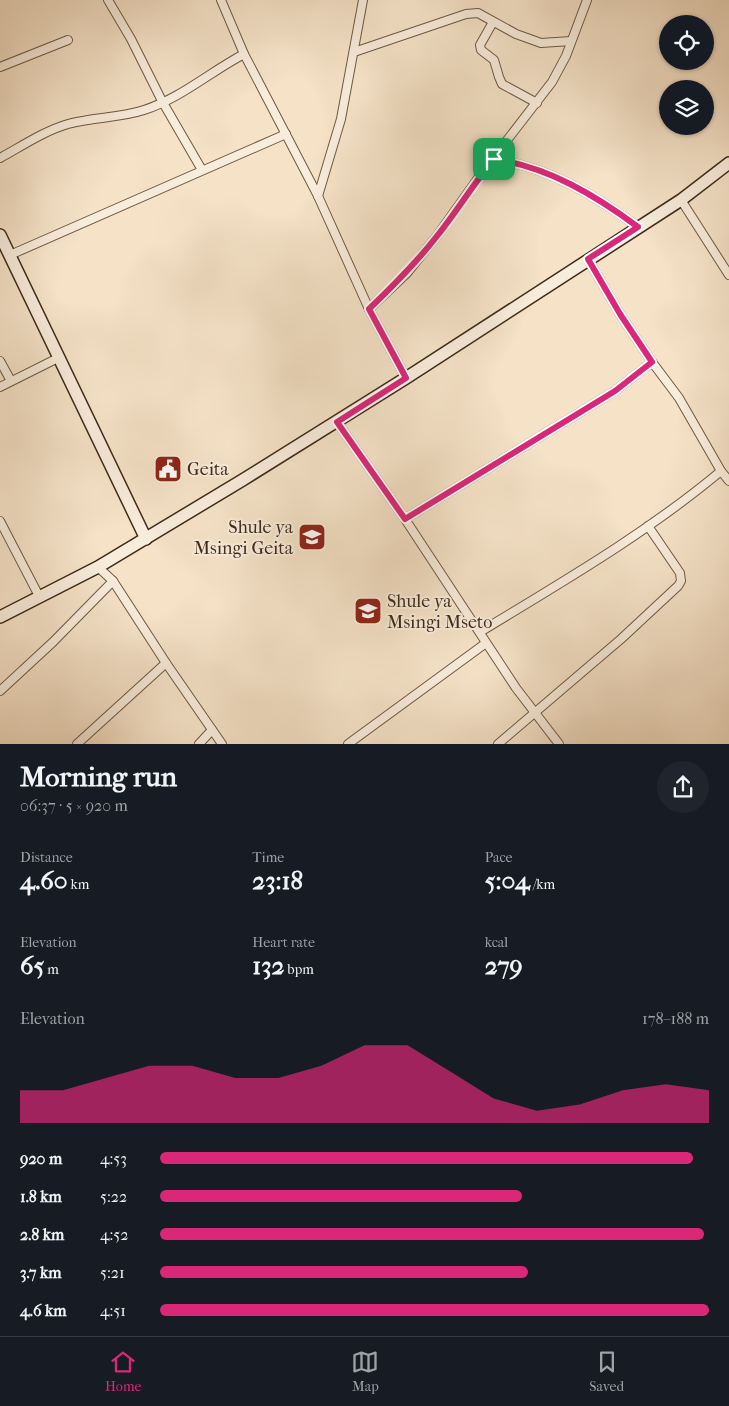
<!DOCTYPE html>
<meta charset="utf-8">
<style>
:root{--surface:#171b24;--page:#20242c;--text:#f1f3f6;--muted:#9ea1a6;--line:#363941;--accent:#db2777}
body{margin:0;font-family:"IM FELL French Canon",serif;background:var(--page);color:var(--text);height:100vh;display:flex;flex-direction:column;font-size:19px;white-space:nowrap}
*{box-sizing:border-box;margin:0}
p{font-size:16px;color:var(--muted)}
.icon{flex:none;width:28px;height:28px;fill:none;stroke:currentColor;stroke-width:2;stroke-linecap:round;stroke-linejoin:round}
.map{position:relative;height:744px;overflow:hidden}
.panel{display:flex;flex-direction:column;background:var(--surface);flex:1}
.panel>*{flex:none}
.fabs{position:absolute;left:659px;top:15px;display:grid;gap:10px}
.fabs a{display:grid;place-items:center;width:55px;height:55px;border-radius:50%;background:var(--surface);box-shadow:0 1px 4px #0004;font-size:25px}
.pin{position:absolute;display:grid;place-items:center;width:42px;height:42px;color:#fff;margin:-21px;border-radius:10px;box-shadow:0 2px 8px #0006}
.round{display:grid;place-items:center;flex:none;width:52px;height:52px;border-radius:26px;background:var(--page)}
.head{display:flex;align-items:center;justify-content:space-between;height:85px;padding:0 20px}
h1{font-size:28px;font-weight:700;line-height:38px}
.stats{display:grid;grid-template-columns:repeat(3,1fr);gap:8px;height:85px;padding:5px 20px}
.stats div{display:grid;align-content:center}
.stats b{font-size:25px;font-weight:700}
.stats small{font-size:14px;font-weight:400}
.stats p{font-size:14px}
.chart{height:140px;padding:10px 20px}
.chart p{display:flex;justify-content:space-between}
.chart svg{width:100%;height:90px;margin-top:5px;fill:var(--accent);opacity:.7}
ul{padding:0 20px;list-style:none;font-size:16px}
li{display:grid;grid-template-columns:80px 60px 1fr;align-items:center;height:38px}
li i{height:12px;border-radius:6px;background:var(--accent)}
.menu{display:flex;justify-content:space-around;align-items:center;height:70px;border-top:1px solid var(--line);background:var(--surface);font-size:14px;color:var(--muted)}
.menu a{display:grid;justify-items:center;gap:2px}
.menu .current{color:var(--accent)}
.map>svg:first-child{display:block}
</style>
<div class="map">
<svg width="729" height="744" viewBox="0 0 729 744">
<rect width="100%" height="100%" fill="#f5e2c7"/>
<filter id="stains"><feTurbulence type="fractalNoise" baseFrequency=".004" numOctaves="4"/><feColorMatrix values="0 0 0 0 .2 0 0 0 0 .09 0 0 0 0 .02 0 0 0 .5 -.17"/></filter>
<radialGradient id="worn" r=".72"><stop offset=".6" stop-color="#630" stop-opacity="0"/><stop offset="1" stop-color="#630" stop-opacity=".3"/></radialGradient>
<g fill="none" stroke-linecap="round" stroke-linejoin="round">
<defs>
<g id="street">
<polyline points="108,0 131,39 162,101 202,170"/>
<polyline points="221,0 244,54 318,196 369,309 406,378"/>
<polyline points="493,22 480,45 481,50 494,60 499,77 502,84 537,103"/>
<polyline points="354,52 466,14 478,13 516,34 541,43 571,41"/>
<polyline points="0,67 68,40"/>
<path d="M0,158C22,146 44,131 68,124C93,117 120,118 144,110C181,98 210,72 244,54"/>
<path d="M494,159C548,167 595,195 638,227"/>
<polyline points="318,196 341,119 363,0"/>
<polyline points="681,200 729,275"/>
<polyline points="10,255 286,134"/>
<polyline points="588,259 620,314 652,362 679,398 721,471 729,481"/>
<polyline points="369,309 407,273 437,236 484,170 552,82 566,56 587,0"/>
<polyline points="0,361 11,381"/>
<polyline points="0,387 58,358"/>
<polyline points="337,422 405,519 516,688 559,744"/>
<polyline points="405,519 615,391 652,362"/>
<polyline points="0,521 40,598"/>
<polyline points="98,567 113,581 166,663 222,744"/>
<path d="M480,632C562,582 647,533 721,471"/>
<polyline points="0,691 53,642 113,581"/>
<polyline points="77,744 166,663"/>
<polyline points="199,744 212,730"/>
<polyline points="348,744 486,643"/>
<polyline points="498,744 621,639 678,586 681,581 680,573 648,526"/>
</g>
<g id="secondary">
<polyline points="0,235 146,539"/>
<polyline points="0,617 98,567 241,481 406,378 681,200 729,163"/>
</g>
</defs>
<use href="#street" stroke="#6c5944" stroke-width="10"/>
<use href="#secondary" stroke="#3e2b19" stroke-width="14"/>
<use href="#street" stroke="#f8ecdb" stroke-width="8"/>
<use href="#secondary" stroke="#f8ecdb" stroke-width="11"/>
</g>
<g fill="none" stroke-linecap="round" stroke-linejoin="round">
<defs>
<path id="route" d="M494,159C548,167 595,195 638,227L588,259L620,314L652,362L615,391L405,519L337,422L406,378L369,309C394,285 417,262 437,236C457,211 474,183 494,159Z"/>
</defs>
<use href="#route" stroke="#fff" stroke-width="10"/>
<use href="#route" stroke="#db2777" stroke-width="6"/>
</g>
<defs>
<symbol id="civic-square" viewBox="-11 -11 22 22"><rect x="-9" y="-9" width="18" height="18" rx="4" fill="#8f2418" stroke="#f8ecdb"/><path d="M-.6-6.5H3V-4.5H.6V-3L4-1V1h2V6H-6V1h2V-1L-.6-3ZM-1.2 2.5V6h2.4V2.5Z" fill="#fff"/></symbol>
<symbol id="school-square" viewBox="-11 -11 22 22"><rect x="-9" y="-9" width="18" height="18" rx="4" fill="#8f2418" stroke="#f8ecdb"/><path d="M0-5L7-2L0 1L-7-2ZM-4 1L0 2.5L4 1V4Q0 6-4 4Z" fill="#fff"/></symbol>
</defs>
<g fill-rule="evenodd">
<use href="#civic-square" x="152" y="453" width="32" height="32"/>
<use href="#school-square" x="296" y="521" width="32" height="32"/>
<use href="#school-square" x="352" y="595" width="32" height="32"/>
</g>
<g text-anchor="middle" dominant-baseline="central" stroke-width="4" stroke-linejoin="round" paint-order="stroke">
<g font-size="18" fill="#3e2b19" stroke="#f8ecdb" text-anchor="start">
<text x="187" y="469">Geita</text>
<text x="293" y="527" text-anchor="end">Shule ya<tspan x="293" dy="21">Msingi Geita</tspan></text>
<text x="387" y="601">Shule ya<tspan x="387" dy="21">Msingi Mseto</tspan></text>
</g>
</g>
<rect width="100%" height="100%" filter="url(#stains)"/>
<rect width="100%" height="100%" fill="url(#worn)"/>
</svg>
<div class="fabs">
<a><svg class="icon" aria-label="locate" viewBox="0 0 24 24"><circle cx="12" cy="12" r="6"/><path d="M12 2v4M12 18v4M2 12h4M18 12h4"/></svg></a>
<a><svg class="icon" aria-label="layers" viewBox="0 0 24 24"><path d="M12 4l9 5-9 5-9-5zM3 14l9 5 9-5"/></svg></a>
</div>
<div class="pin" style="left:494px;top:159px;background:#1e9e55"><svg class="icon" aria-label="arrive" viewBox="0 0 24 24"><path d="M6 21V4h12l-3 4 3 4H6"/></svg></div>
</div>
<section class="panel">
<div class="head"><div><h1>Morning run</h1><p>06:37 · 5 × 920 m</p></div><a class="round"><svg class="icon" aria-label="share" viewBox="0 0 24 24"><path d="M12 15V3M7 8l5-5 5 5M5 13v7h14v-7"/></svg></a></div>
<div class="stats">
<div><p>Distance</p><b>4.60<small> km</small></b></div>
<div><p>Time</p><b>23:18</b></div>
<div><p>Pace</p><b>5:04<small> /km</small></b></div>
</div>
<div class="stats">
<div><p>Elevation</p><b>65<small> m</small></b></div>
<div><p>Heart rate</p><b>132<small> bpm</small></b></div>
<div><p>kcal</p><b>279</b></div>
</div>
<div class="chart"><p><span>Elevation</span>178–188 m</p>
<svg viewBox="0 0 160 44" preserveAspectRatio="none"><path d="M0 44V28L10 28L20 22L30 16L40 16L50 22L60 22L70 16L80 6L90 6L100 19L110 32L120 38L130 35L140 28L150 25L160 28V44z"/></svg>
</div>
<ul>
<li><b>920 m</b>4:53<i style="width:97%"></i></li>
<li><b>1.8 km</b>5:22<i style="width:66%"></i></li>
<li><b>2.8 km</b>4:52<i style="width:99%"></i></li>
<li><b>3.7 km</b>5:21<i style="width:67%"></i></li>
<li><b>4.6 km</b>4:51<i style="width:100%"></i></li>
</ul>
</section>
<nav class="menu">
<a class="current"><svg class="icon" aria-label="home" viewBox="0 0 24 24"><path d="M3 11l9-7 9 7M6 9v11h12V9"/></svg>Home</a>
<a><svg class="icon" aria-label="map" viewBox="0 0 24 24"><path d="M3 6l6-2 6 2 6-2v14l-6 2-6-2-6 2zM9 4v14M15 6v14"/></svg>Map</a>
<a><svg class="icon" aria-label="saved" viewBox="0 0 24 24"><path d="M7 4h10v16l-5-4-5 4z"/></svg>Saved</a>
</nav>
